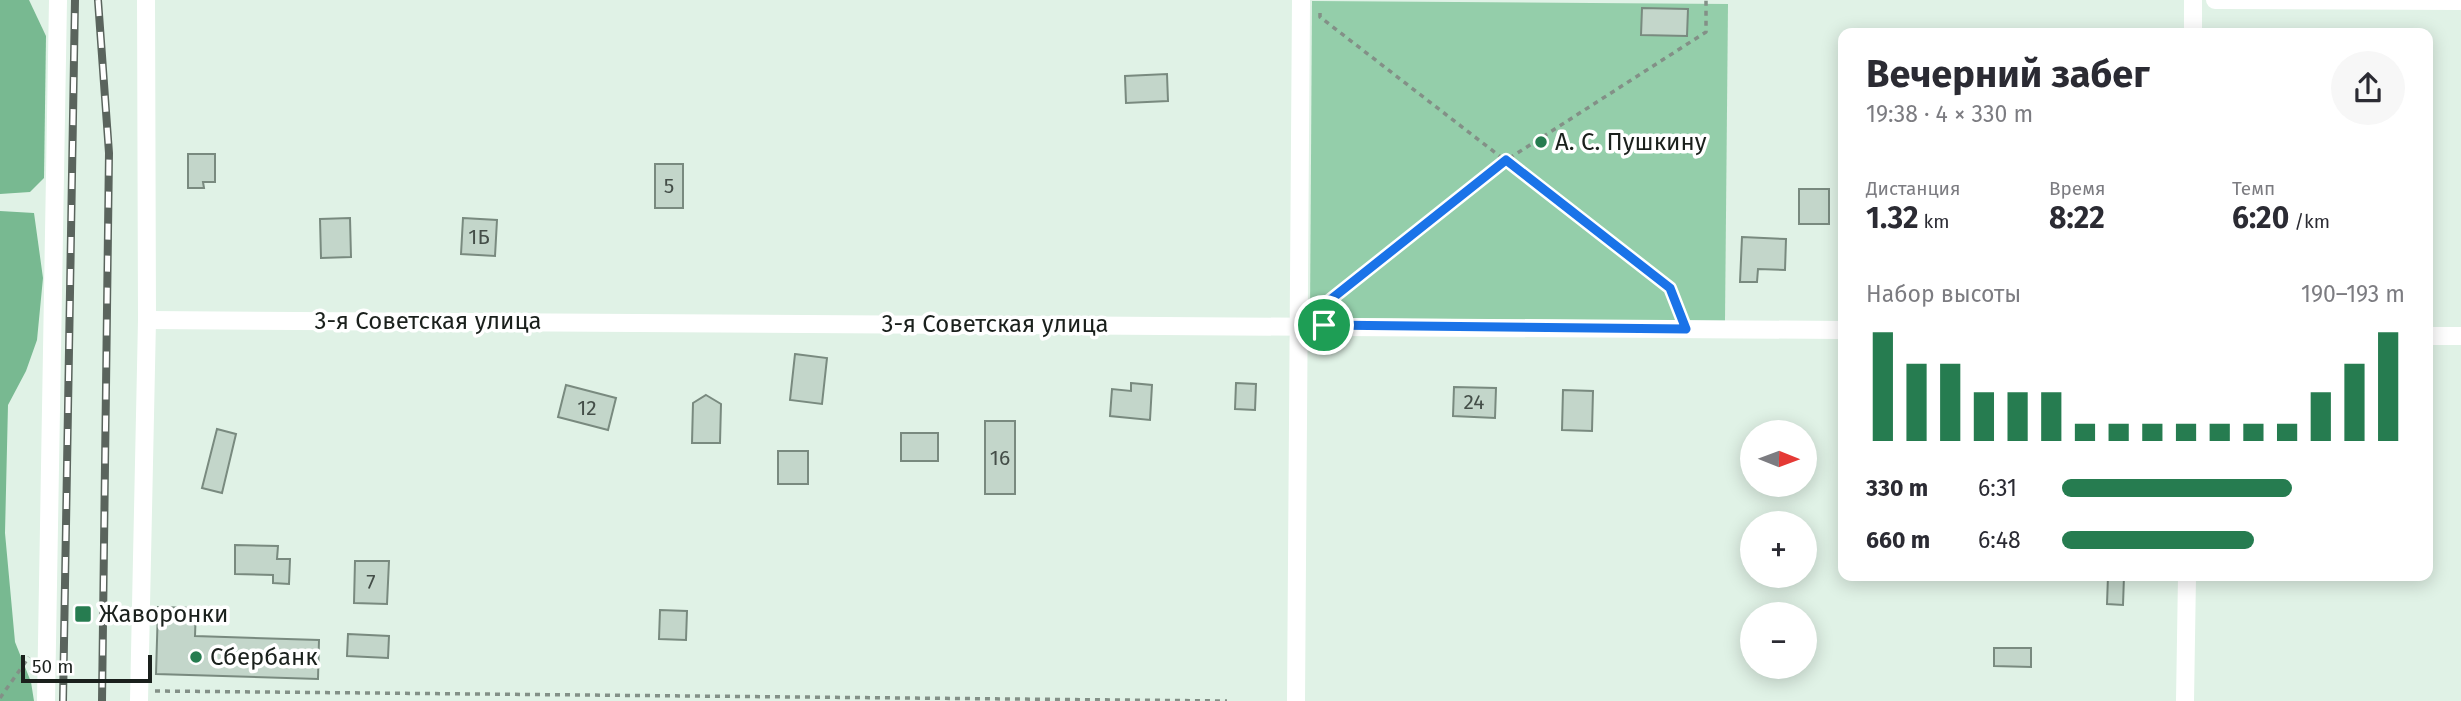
<!DOCTYPE html>
<html lang="ru">
<meta charset="utf-8">
<style>
:root{--surface:#fff;--page:#f7f7f7;--text:#2b2b33;--muted:#7c7c81;--accent:#267c50}
body{margin:0;font-family:"Fira Sans",sans-serif;background:var(--page);color:var(--text);height:100vh;display:flex;flex-direction:column;font-size:26px;white-space:nowrap}
*{box-sizing:border-box;margin:0}
p{font-size:23px;color:var(--muted)}
.icon{flex:none;width:38px;height:38px;fill:none;stroke:currentColor;stroke-width:2;stroke-linecap:round;stroke-linejoin:round}
.map{position:relative;flex:1;overflow:hidden}
.drawer{position:absolute;left:1838px;top:28px;width:595px;height:553px;display:flex;flex-direction:column;background:var(--surface);border-radius:14px;box-shadow:0 4px 18px #0003}
.drawer>*{flex:none}
.needle{width:46px;rotate:91deg}
.buttons{position:absolute;left:1740px;top:420px;display:grid;gap:14px}
.buttons a{display:grid;place-items:center;width:77px;height:77px;border-radius:50%;background:var(--surface);box-shadow:0 4px 18px #0003;font-size:35px}
.scale{position:absolute;left:21px;bottom:18px;width:131px;box-sizing:border-box;padding-left:7px;border:4px solid #1a201c;border-top:0;font-size:19px;line-height:24px;white-space:nowrap;color:#1a201c;-webkit-text-stroke:5px #fff;paint-order:stroke}
.pin{position:absolute;display:grid;place-items:center;width:60px;height:60px;color:#fff;margin:-30px;border:4px solid #fff;border-radius:50%;box-shadow:0 2px 7px #0007}
.round{display:grid;place-items:center;flex:none;width:74px;height:74px;border-radius:37px;background:var(--page)}
.head{display:flex;align-items:center;justify-content:space-between;height:119px;padding:0 28px}
h1{font-size:38px;font-weight:700;line-height:52px}
.metrics{display:grid;grid-template-columns:repeat(3,1fr);gap:10px;height:119px;padding:7px 28px}
.metrics div{display:grid;align-content:center}
.metrics b{font-size:30px;font-weight:700}
.metrics small{font-size:19px;font-weight:400}
.metrics p{font-size:19px}
.chart{height:196px;padding:14px 28px}
.chart p{display:flex;justify-content:space-between}
.chart svg{width:100%;height:126px;margin-top:7px;stroke:var(--accent);stroke-width:6}
ul{padding:0 28px;list-style:none;font-size:23px}
li{display:grid;grid-template-columns:112px 84px 1fr;align-items:center;height:52px}
li i{height:18px;border-radius:9px;background:var(--accent)}
.map>svg:first-child{display:block}
</style>
<div class="map">
<svg width="2461" height="701" viewBox="0 0 2461 701">
<rect width="100%" height="100%" fill="#e0f2e6"/>
<polygon fill="#94ceaa" points="1312,1 1728,4 1725,321 1310,318"/>
<g fill="#78b991">
<polygon points="0,0 29,0 46,36 44,178 30,192 0,194"/>
<polygon points="0,211 34,213 43,278 37,340 26,371 8,405 5,533 15,642 31,682 34,701 0,701"/>
</g>
<g fill="#c3d6ca" stroke="#798a7f" stroke-width="2">
<polygon points="1642,8 1688,9 1687,36 1641,35"/>
<polygon points="1167,74 1168,101 1126,103 1125,76"/>
<polygon points="188,154 215,154 215,182 203,182 204,188 188,188"/>
<rect x="655" y="164" width="28" height="44"/>
<rect x="1799" y="189" width="30" height="35"/>
<polygon points="350,218 351,257 321,258 320,219"/>
<polygon points="463,218 497,220 495,256 461,254"/>
<polygon points="1742,237 1786,239 1785,270 1758,269 1757,282 1740,282"/>
<polygon points="795,354 827,358 822,404 790,400"/>
<polygon points="1131,383 1152,385 1150,420 1110,416 1112,389 1131,391"/>
<polygon points="1236,383 1256,384 1255,410 1235,409"/>
<polygon points="566,385 616,398 608,430 558,417"/>
<polygon points="1454,387 1496,388 1495,418 1453,416"/>
<polygon points="1563,390 1593,391 1592,431 1562,430"/>
<polygon points="706,395 721,404 720,443 692,443 693,403"/>
<rect x="985" y="421" width="30" height="73"/>
<polygon points="217,429 236,434 222,493 202,488"/>
<rect x="901" y="433" width="37" height="28"/>
<rect x="778" y="451" width="30" height="33"/>
<polygon points="235,545 278,546 277,559 290,559 289,584 273,583 273,575 235,574"/>
<polygon points="355,561 389,561 387,604 354,603"/>
<polygon points="2108,576 2124,576 2123,605 2107,604"/>
<polygon points="158,607 196,608 195,636 319,640 318,679 156,674"/>
<polygon points="660,610 687,611 686,640 659,639"/>
<polygon points="348,634 389,636 388,658 347,656"/>
<polygon points="1994,648 2031,648 2031,667 1994,666"/>
</g>
<g fill="none" stroke-linecap="round" stroke-linejoin="round">
<g stroke="#839087" stroke-width="3.5" stroke-dasharray="5 5" stroke-linecap="butt">
<polyline points="1320,13 1320,17 1670,288 1680,314"/>
<polyline points="1325,309 1325,304 1505,161 1706,32 1706,0"/>
<polyline points="155,691 1227,701"/>
<polyline points="0,698 29,657"/>
</g>
<g stroke="#fff" stroke-width="18">
<polyline points="2215,0 2461,1"/>
<polyline points="2193,33 2193,0"/>
<polyline points="147,320 1843,330"/>
<polyline points="2427,336 2461,336"/>
<polyline points="46,701 58,0"/>
<polyline points="139,701 147,320 146,0"/>
<polyline points="1296,701 1301,0"/>
<polyline points="2185,701 2187,576"/>
</g>
<defs>
<g id="rail">
<polyline points="98,0 109,153 102,701"/>
<polyline points="63,701 75,0"/>
</g>
</defs>
<use href="#rail" stroke="#5a645d" stroke-width="8"/>
<use href="#rail" stroke="#fff" stroke-width="5" stroke-dasharray="16" stroke-linecap="butt"/>
</g>
<g fill="none" stroke-linecap="round" stroke-linejoin="round">
<defs>
<polygon id="route" points="1506,160 1670,288 1686,329 1324,325 1325,304"/>
</defs>
<use href="#route" stroke="#fff" stroke-width="14"/>
<use href="#route" stroke="#1a73e8" stroke-width="9"/>
</g>
<g fill="#267c50" stroke="#fff" stroke-width="2.5">
<circle cx="1541" cy="142" r="7"/>
<rect x="74" y="605" width="18" height="18" rx="3.5"/>
<circle cx="196" cy="657" r="7"/>
</g>
<g text-anchor="middle" dominant-baseline="central" stroke-width="7" stroke-linejoin="round" paint-order="stroke">
<g font-size="21" fill="#444e48">
<text x="669" y="186">5</text>
<text x="479" y="237">1Б</text>
<text x="1474" y="402">24</text>
<text x="587" y="408">12</text>
<text x="1000" y="458">16</text>
<text x="371" y="582">7</text>
</g>
<g font-size="24" fill="#1a201c" stroke="#fff" text-anchor="start">
<text x="1555" y="142">А. С. Пушкину</text>
<text x="99" y="614">Жаворонки</text>
<text x="210" y="657">Сбербанк</text>
</g>
<g font-size="24" fill="#1a201c" stroke="#fff">
<text x="428" y="321">3-я Советская улица</text>
<text x="995" y="324">3-я Советская улица</text>
</g>
</g>
</svg>
<div class="buttons">
<a><svg class="needle" viewBox="-14 -14 28 28"><path d="M0-13l5 13h-10z" fill="#e53935"/><path d="M0 13l5-13h-10z" fill="#7c7c81"/></svg></a>
<a>+</a>
<a>−</a>
</div>
<div class="scale">50 m</div>
<div class="pin" style="left:1324px;top:325px;background:#1e9e55"><svg class="icon" aria-label="arrive" viewBox="0 0 24 24"><path d="M6 21V4h12l-3 4 3 4H6"/></svg></div>
<section class="drawer">
<div class="head"><div><h1>Вечерний забег</h1><p>19:38 · 4 × 330 m</p></div><a class="round"><svg class="icon" aria-label="share" viewBox="0 0 24 24"><path d="M12 15V3M7 8l5-5 5 5M5 13v7h14v-7"/></svg></a></div>
<div class="metrics">
<div><p>Дистанция</p><b>1.32<small> km</small></b></div>
<div><p>Время</p><b>8:22</b></div>
<div><p>Темп</p><b>6:20<small> /km</small></b></div>
</div>
<div class="chart"><p><span>Набор высоты</span>190–193 m</p>
<svg viewBox="0 0 160 44" preserveAspectRatio="none"><path d="M5 44V6M15 44V17M25 44V17M35 44V27M45 44V27M55 44V27M65 44V38M75 44V38M85 44V38M95 44V38M105 44V38M115 44V38M125 44V38M135 44V27M145 44V17M155 44V6"/></svg>
</div>
<ul>
<li><b>330 m</b>6:31<i style="width:67%"></i></li>
<li><b>660 m</b>6:48<i style="width:56%"></i></li>
</ul>
</section>
</div>
